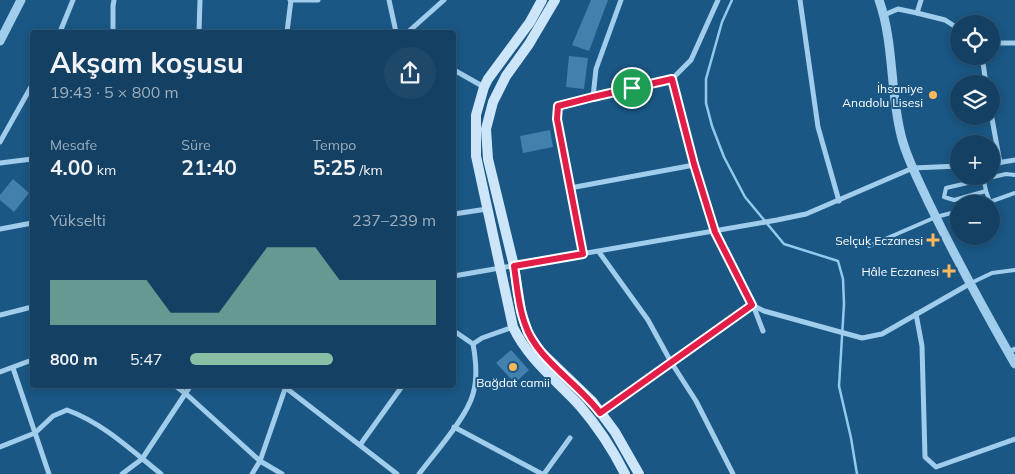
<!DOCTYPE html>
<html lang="tr">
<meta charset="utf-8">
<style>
:root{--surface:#144163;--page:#1d4869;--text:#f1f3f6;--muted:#9dafbe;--line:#335a78;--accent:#8abfa5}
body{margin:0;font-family:Mulish,sans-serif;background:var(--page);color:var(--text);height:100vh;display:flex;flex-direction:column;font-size:19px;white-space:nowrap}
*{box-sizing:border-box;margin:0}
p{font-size:16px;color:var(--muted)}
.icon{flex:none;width:28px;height:28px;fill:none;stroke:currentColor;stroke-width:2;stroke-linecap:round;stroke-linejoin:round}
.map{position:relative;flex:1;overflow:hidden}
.side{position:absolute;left:30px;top:30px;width:426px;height:358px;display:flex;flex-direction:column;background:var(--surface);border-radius:5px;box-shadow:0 2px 8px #0003,0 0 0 1px var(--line)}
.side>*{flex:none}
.fabs{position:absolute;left:950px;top:15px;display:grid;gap:10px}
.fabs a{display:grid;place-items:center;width:50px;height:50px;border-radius:50%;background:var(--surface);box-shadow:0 2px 8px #0003,0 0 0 1px var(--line);font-size:25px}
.pin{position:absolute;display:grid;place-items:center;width:42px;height:42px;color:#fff;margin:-21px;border:2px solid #fff;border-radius:50%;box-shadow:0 1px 5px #0007}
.round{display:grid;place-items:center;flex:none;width:52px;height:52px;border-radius:26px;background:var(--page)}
.head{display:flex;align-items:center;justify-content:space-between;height:85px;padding:0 20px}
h1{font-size:28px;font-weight:700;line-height:38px}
.figures{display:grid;grid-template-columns:repeat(3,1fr);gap:8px;height:85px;padding:5px 20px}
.figures div{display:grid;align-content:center}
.figures b{font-size:21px;font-weight:700}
.figures small{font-size:14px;font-weight:400}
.figures p{font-size:14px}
.chart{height:140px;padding:10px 20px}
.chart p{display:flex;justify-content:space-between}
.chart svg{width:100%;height:90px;margin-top:5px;fill:var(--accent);opacity:.7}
ul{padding:0 20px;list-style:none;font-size:16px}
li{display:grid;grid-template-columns:80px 60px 1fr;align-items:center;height:38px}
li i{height:12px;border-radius:6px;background:var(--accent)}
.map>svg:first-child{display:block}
</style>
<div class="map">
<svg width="1015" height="474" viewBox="0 0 1015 474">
<rect width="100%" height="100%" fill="#1a5784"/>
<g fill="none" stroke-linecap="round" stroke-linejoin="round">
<polyline stroke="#92caed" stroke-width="2.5" points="732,0 722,22 706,79 706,103 712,126 724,157 745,197 784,244 838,261 843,279 844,304 839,386 851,438 857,474"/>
</g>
<g fill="#4381ad">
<polygon points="591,0 608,0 589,51 572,45"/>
<polygon points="569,56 588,58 584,89 566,87"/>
<polygon points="550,130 553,147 523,153 520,136"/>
<polygon points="13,179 29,193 14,212 0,200 0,195"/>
<polygon points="511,350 529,370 515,383 496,363"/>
</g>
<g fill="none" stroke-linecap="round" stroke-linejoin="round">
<g stroke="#a0cdeb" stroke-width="4">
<polyline points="983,176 986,191"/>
<polyline points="990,202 986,191 954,200 944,197 946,188 1006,174 1015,175"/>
<polyline points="984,204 1015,193"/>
<polyline points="869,246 936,217 959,211"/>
<polyline points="971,283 992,273 1015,270"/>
</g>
<g stroke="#a0cdeb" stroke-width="5">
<polyline points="290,0 318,0"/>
<polyline points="389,0 396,32"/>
<polyline points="800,0 818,127 839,201"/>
<polyline points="917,13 921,0"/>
<polyline points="884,15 898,9 917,13 945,20 959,29"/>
<polyline points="60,32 73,0"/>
<polyline points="113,32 113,6 114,0"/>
<polyline points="199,32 200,0"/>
<polyline points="287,32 291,0"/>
<polyline points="408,32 444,0"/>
<polyline points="991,43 1015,43"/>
<polyline points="982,56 986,84"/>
<polyline points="454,70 484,87"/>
<polyline points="672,79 691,60 718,0"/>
<polyline points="593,97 596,69 621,0"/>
<polyline points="991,113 1000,163"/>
<polyline points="0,142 32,85"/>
<polyline points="0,163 32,159"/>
<polyline points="991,164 1015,160"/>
<polyline points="570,188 694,165"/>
<polyline points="454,214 487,209"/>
<polyline points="0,229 32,223"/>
<polyline points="599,252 648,320 671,362 696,401 733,474"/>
<polyline points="583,254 557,119 558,106 593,97 672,79 694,165 715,232 752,305 600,413"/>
<polyline points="454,276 777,220 806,214 913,168 959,166"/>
<polyline points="752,305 764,311 862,338 882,334 971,283"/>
<polyline points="753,305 763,331"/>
<polyline points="916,314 922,346 925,457 936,467 1015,439"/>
<polyline points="0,315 32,307"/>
<polyline points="454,331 473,344 482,338 513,327"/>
<polyline points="1008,352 1015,349"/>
<polyline points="13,368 49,474"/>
<polyline points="0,372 32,360"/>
<polyline points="174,385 185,393 260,461 282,474"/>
<polyline points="286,388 397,474"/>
<polyline points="454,427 542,474"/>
<polyline points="360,445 403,385"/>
<path d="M0,447L35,433L53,416L67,410C103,423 131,450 161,474"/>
<polyline points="122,474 142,459 191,385"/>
<polyline points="252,474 260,461 286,386"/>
<path d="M419,474C434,454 467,417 473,394C478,377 476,360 473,344"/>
<polyline points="544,474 570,438"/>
</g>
<g stroke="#a0cdeb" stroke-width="9">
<path d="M879,0C894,42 890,92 901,135C906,157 918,179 927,199C954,255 984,310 1015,364"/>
<polyline points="0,41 21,0"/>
</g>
<g stroke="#cce5f8" stroke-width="10">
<path d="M542,0L530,22L488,79L484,87L476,115V156L513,327C528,359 556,380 580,406C598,427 613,450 625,474"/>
<polyline points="555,0 529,44 506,76 493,102 486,129 488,159 514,266 521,311 528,333 540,351 592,401 615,432 639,474"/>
</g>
</g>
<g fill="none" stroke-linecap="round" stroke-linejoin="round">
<defs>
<path id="route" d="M672,79L694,164L715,232L752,305L600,413C578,383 536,359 525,324C518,306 517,285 514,266L583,254L557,119L558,106L593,97Z"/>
</defs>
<use href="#route" stroke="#fff" stroke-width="10"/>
<use href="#route" stroke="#e11d48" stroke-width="6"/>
</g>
<g fill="#fdb85c" stroke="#1a5784" stroke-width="2">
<circle cx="933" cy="95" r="5"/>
<path d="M930.5 232.5h5v5h5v5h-5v5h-5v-5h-5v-5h5z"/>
<path d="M946.5 263.5h5v5h5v5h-5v5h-5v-5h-5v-5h5z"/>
<circle cx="513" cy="367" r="5"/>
</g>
<g text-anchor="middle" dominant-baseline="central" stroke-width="4" stroke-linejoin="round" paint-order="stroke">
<g font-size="12" fill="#fff" stroke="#1a5784" text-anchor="end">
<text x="923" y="88">İhsaniye<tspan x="923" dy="14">Anadolu Lisesi</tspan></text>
<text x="923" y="240">Selçuk Eczanesi</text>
<text x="939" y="271">Hâle Eczanesi</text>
<text x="513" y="382" text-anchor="middle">Bağdat camii</text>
</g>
</g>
</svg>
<div class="fabs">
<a><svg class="icon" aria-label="locate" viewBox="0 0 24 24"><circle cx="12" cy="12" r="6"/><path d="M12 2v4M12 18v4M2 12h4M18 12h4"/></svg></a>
<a><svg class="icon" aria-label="layers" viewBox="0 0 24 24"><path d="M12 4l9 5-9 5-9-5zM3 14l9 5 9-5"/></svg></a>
<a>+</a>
<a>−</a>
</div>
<div class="pin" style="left:632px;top:88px;background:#1e9e55"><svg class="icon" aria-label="arrive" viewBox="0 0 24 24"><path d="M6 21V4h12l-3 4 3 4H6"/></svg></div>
<section class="side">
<div class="head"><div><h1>Akşam koşusu</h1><p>19:43 · 5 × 800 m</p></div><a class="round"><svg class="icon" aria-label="share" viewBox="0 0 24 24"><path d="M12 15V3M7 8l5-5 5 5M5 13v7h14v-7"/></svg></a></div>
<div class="figures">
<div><p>Mesafe</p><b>4.00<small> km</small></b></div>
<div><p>Süre</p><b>21:40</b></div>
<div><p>Tempo</p><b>5:25<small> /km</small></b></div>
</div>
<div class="chart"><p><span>Yükselti</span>237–239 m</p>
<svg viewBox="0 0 160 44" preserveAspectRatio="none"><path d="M0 44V22L10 22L20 22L30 22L40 22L50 38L60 38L70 38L80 22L90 6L100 6L110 6L120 22L130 22L140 22L150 22L160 22V44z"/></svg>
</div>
<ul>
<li><b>800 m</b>5:47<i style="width:58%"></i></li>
</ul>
</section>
</div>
